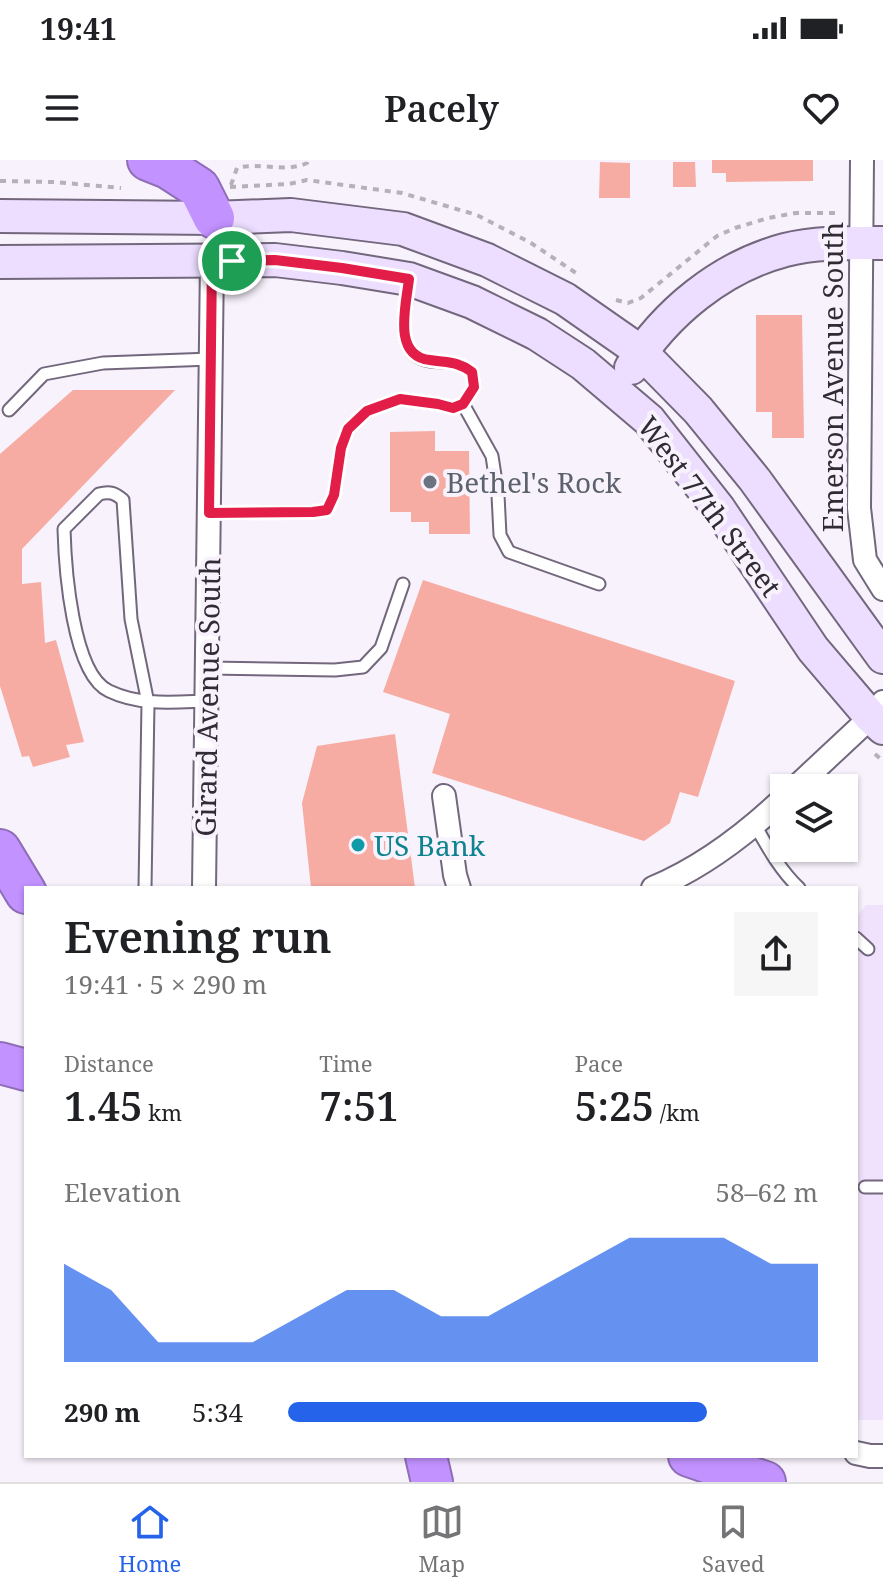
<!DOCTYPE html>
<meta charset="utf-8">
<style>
:root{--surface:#fff;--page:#f6f6f6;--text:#202124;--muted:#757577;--line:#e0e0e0;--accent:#2563eb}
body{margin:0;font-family:"Noto Serif",serif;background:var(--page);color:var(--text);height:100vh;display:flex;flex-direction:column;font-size:30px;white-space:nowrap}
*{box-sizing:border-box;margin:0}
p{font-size:26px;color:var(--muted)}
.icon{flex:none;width:44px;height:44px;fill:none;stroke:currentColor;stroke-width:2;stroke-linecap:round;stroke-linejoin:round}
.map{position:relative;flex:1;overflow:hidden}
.sheet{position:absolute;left:24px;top:726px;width:834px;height:572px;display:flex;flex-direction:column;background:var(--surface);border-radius:0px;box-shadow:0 2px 6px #0004}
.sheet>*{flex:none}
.buttons{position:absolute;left:770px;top:614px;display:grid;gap:16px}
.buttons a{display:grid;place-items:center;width:88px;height:88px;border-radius:0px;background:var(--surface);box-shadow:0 2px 6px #0004;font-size:40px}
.pin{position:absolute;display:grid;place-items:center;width:68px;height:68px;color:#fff;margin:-34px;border:4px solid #fff;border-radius:50%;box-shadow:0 2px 8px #0007}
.round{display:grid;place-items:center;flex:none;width:84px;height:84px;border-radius:0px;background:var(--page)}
.headline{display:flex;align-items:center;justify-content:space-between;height:136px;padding:0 40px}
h1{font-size:44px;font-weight:600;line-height:60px}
.figures{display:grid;grid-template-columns:repeat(3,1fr);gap:12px;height:136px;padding:8px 40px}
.figures div{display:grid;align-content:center}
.figures b{font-size:40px;font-weight:600}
.figures small{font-size:22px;font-weight:400}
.figures p{font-size:22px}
.chart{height:224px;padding:16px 40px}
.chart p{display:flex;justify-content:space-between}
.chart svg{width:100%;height:144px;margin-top:8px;fill:var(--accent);opacity:.7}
ul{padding:0 40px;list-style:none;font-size:26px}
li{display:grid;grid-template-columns:128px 96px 1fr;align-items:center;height:60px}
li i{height:20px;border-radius:10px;background:var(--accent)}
.status{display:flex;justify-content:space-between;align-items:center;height:56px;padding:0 40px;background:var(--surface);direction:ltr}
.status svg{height:22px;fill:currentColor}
header{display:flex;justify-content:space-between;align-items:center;height:104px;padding:0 40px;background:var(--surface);font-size:36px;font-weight:600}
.menu{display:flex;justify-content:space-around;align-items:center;height:112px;border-top:2px solid var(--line);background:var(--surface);font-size:22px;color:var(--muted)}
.menu a{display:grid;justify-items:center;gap:4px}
.menu .selected{color:var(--accent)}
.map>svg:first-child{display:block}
</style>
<div class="status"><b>19:41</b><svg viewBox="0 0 49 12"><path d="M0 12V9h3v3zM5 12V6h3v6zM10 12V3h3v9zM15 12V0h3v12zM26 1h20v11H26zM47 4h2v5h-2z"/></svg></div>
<header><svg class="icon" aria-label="menu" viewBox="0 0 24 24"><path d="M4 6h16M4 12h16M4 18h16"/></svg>Pacely<svg class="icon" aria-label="heart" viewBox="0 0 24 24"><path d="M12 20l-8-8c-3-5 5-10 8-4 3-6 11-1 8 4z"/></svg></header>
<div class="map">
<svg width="883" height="1322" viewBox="0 0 883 1322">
<rect width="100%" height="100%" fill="#f8f2fc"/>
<polygon fill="#f0e2fc" points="866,745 883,745 883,1260 856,1260 856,757"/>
<g fill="#f7aca3">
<polygon points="712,0 813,0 813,21 726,22 726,13 712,13"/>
<polygon points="600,2 630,3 630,38 599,38"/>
<polygon points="673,2 695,2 696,27 673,27"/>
<polygon points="756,155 802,155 804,278 772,278 772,252 756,252"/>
<polygon points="73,230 175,230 22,389 22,424 41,422 45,483 56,480 84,582 66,585 70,597 33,607 29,596 22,597 0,526 0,294"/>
<polygon points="435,271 435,291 469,291 470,374 429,374 429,362 411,362 411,352 390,352 390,272"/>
<polygon points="423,420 735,521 698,637 680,632 670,663 644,681 432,613 450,554 383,532"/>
<polygon points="395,574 415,728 311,728 302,643 317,586"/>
</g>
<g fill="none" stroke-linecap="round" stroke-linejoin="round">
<defs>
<g id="lane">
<polyline points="463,244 492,296 498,335 500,375 509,392 599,424"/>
<polyline points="9,250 44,214 103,203 211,199"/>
<path d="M209,353L313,352L327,350L334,335L341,288L348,269L367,251L400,239L438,244L453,248L463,244L474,227L472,212C457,201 448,203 430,201C392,196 406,147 409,120"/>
<polyline points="208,508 335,510 363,507 381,488 403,424"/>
<path d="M755,665C768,688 780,710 799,728"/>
<path d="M145,728L148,543L131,459L123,340C115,333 110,331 99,334L64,369C65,406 72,514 109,531C140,546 174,542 207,541"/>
<polyline points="856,778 868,789"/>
<polyline points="865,1027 883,1027"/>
</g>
<g id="street">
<polyline points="862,0 859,348 865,400 883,429"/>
<polyline points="795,628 871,557 883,542"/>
<polyline points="444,636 455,715 459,728"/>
<polyline points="204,728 212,101"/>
<path d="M653,728C701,708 746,674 784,638"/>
<polyline points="856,1293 870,1296 883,1296"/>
</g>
<g id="secondary">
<polyline points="0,56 214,58 291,55 403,69 487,100 565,139 641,192 698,250 755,320 883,497"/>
<polyline points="0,102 275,100 342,108 409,119 472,142 537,174 583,204 649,260 719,349 813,489 871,557 883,568"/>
<path d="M631,208C665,153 721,107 785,90C817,82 850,83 883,83"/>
</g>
<g id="highway">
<polyline points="148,0 168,8 199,28 214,58"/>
<polyline points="0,690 26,733"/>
<polyline points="0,903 26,910"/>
<polyline points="426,1296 432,1322"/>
<polyline points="689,1296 765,1322"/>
</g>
</defs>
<use href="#lane" stroke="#72677c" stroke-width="15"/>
<use href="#street" stroke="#72677c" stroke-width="26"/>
<use href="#secondary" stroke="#72677c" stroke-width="36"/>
<use href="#highway" stroke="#8f6eb8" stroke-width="44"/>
<g stroke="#b5b0b9" stroke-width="4" stroke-dasharray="6 6" stroke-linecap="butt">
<polyline points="0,21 54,22 121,28"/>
<path d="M231,25L237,8C260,2 286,13 307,3L308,0"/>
<polyline points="230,27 289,24 307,20 402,33 477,55 531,83 576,113"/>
<polyline points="616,140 628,143 641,138 717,76 735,68 768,58 796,53 840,53"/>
<polyline points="875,594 883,601"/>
</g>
<use href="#lane" stroke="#fff" stroke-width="11"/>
<use href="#street" stroke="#fff" stroke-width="22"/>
<use href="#secondary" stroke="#eddeff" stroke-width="32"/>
<use href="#highway" stroke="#c292ff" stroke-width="40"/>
</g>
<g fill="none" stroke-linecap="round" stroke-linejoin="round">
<defs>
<path id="route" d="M275,100L342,108L409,119C406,146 392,196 430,200C448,203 457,201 472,212L474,227L463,244L453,248L438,244L400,239L367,251L348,269L341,288L334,335L327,350L313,352L209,353L212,101Z"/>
</defs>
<use href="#route" stroke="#fff" stroke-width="16"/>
<use href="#route" stroke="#e11d48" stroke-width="10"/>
</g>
<circle fill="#6b7280" stroke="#f8f2fc" stroke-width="3" cx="430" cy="322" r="8"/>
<circle fill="#0f9aa8" stroke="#f8f2fc" stroke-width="3" cx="358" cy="685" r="8"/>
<g text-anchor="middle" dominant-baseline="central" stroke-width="8" stroke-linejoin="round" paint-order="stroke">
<g font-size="28" fill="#302b34" stroke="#f8f2fc">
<text transform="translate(832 217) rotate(-90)">Emerson Avenue South</text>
<text transform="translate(710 346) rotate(53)">West 77th Street</text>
<text transform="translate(207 537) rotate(-89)">Girard Avenue South</text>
</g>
<g font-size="28" fill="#5b616d" stroke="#f8f2fc" text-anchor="start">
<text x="446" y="322">Bethel's Rock</text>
</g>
<g font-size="28" fill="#0d838f" stroke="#f8f2fc" text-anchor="start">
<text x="374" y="685">US Bank</text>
</g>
</g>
</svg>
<div class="buttons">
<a><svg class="icon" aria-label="layers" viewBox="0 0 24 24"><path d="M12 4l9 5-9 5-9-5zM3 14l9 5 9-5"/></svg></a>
</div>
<div class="pin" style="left:232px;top:101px;background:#1e9e55"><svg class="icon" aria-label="arrive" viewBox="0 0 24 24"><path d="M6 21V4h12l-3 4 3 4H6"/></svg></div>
<section class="sheet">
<div class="headline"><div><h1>Evening run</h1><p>19:41 · 5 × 290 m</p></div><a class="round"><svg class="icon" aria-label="share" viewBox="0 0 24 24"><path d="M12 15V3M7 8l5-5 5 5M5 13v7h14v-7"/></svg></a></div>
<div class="figures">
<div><p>Distance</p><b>1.45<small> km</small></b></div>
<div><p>Time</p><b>7:51</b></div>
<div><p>Pace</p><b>5:25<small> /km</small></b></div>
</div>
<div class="chart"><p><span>Elevation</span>58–62 m</p>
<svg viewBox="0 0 160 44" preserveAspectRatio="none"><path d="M0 44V14L10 22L20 38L30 38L40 38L50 30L60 22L70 22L80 30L90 30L100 22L110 14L120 6L130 6L140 6L150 14L160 14V44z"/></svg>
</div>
<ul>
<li><b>290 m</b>5:34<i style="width:79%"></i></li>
</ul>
</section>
</div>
<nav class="menu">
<a class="selected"><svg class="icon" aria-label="home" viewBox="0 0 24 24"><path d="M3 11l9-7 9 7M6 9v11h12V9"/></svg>Home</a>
<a><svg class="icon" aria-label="map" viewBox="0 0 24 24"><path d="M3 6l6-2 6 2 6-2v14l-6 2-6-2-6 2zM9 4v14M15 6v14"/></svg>Map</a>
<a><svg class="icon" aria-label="saved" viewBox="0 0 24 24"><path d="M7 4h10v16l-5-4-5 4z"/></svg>Saved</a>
</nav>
